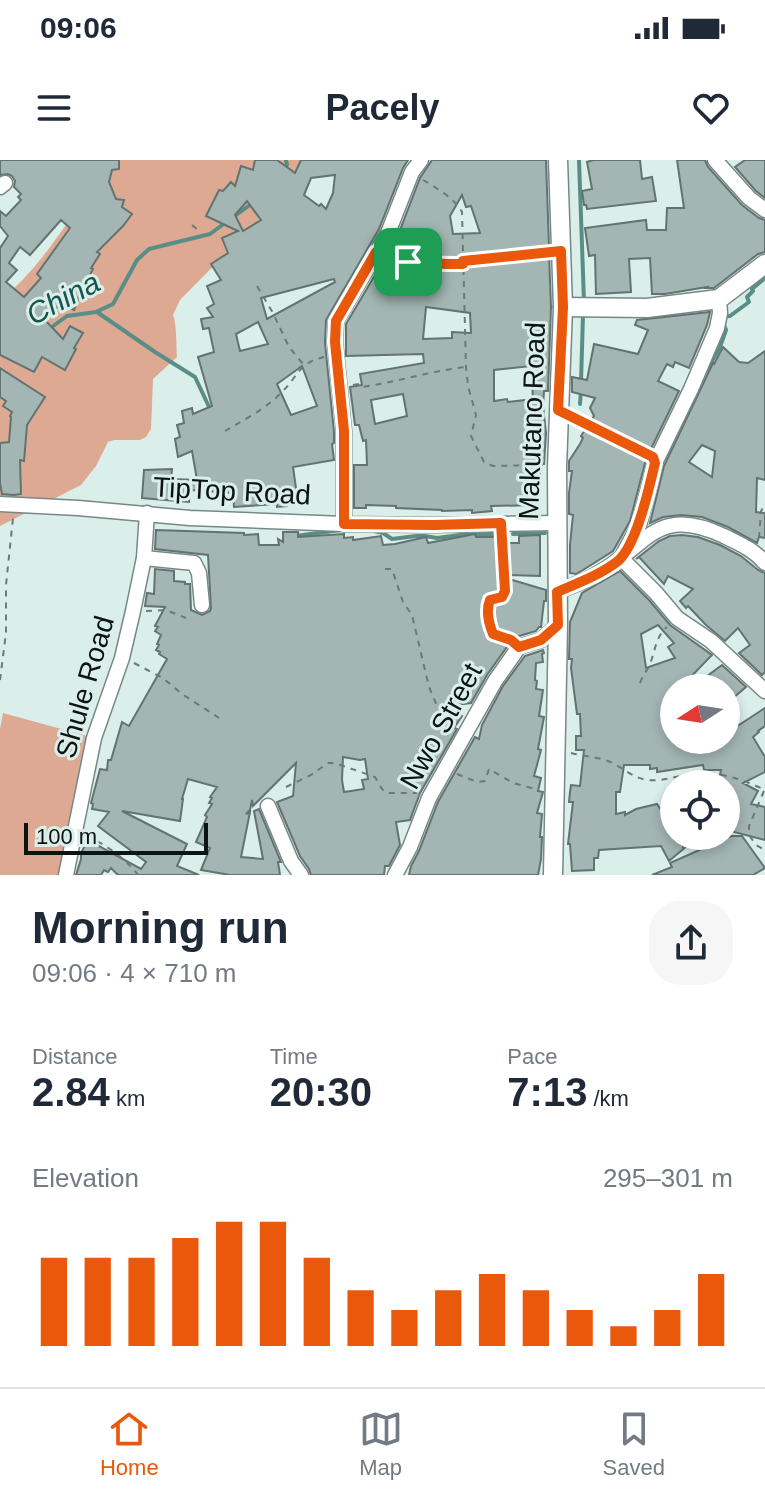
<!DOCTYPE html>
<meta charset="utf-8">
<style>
:root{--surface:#fff;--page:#f6f6f7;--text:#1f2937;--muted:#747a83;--line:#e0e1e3;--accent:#ea580c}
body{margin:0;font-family:Helvetica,sans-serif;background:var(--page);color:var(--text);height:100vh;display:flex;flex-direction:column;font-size:30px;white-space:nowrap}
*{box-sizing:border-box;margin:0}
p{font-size:26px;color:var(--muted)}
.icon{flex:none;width:44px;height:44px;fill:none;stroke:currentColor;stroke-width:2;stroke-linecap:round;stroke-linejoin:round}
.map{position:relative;height:715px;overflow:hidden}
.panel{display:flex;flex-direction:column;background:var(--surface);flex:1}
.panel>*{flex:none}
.needle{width:52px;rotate:258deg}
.controls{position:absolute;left:660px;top:514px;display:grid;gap:16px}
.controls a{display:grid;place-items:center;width:80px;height:80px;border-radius:50%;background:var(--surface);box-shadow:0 4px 12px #0003;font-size:40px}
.scale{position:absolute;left:24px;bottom:20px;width:184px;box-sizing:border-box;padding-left:8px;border:4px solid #0d1413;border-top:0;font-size:22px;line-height:28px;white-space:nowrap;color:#0d1413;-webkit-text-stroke:6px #daeeea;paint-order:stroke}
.pin{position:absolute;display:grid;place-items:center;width:68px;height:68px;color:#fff;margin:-34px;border-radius:16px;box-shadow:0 4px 12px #0006}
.round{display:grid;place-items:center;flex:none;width:84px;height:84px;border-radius:32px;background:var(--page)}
.summary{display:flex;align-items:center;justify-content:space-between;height:136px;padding:0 32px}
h1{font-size:44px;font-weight:600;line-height:60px}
.figures{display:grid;grid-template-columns:repeat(3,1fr);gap:12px;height:136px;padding:8px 32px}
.figures div{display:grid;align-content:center}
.figures b{font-size:40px;font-weight:600}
.figures small{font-size:22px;font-weight:400}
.figures p{font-size:22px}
.chart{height:224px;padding:16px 32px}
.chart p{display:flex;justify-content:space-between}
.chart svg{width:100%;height:144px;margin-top:8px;stroke:var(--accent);stroke-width:6}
.status{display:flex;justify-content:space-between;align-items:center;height:56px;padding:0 40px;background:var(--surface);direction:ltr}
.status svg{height:22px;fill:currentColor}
header{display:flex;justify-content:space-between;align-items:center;height:104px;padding:0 32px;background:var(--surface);font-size:36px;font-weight:600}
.dock{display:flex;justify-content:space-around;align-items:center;height:112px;border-top:2px solid var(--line);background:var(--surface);font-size:22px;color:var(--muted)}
.dock a{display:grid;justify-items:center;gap:4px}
.dock .selected{color:var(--accent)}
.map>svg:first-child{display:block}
</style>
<div class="status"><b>09:06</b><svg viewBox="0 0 49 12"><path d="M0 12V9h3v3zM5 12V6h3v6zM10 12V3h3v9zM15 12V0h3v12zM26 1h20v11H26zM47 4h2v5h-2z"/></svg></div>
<header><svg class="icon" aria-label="menu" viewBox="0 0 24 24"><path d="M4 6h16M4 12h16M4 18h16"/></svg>Pacely<svg class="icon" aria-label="heart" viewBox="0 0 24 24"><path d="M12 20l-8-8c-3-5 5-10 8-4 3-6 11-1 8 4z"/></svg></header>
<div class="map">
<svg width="765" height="715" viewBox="0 0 765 715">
<rect width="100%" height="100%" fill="#daeeea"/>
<g fill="#dda993">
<path d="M67,0H304V14L180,140L173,155C177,165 176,185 177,197L153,219L151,269L146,277L140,280H114L108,282L96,306L81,325L0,366V139C27,122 58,77 76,50Z"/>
<polygon points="3,553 94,578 67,715 0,715 0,569"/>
</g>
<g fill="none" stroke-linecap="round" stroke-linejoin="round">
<g stroke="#598e86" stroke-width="4">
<polyline points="579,0 584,142"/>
<polyline points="284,9 287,5 286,0"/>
<polyline points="232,58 254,42"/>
<polyline points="97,152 155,192 195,217 211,251"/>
<polyline points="49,169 67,156 96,152 113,144 137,100 149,89 210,74 225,63"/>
<polyline points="706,211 720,187 726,170 721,157 730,156 749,142 747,137 753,131 752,129 765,118"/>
<polyline points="581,222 583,155"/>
<polyline points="580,244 581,230"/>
<polyline points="374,371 383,373 392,379 416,376 425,376 437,378 460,375 496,374"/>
<polyline points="513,374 545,373"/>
<polyline points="295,376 341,370"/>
</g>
</g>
<g fill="#a3b6b3" stroke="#627370" stroke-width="2" fill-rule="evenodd">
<path d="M0,0H119V9L112,10L109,22L116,39L124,40L122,47L132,54L123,66L97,92L100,94L91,108L93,109L77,140L78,141L74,150L61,143L45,160L63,179L70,166L83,173L74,188L76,189L65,210L42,197L34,212L0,195V88L8,76L0,66V51L6,56L21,40L18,37L21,34L14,27L15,21L12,16L8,14L0,15ZM61,60L70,68L37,114L41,118L24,137L6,122L17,110L9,103L20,87L30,95Z"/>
<path d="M255,0H277L295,13L301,0H408L403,8L379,69L326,160L325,183L334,272V283L332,284L334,300L293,307L298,342L287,344V346L277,347V344L234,347L233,333L190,330L189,342L142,338L144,310L172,309L171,319L197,320L192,291L178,297L175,279L180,277L177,265L184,263L182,251L192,248L193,254L212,246L198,197L214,192L209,168L203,169L201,159L213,157L207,148L214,144L207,126L221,120L211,104L228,93L222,78L238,71L206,56L219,30L223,31L231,22L235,26L241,6L253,10ZM335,15L333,33L326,49L321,44L319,46L304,35L311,18ZM247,41L261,60L243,71L235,55ZM334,119L335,122L267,159L261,138ZM258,162L268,184L240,191L236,174ZM302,206L317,246L291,255L277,224Z"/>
<path d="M432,0H546L549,87L545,88L549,94L551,147L548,231H544L543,246L546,273L544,304H540V319H537L538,345L491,346L492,351L472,353V350L442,351V350L396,348V346L366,345V348H354V305H367L366,280L363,281L359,265H355L350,227L362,225L360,214L424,203L423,194L346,196V164L397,78L420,18ZM462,35L466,47L471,46L480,73L453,74L450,56ZM426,147L470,153L471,173L452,172V178L423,179ZM531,206L533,239L508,242L507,239L494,241V210ZM403,234L407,256L375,264L371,240Z"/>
<polygon points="593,0 640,0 642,19 652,17 656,41 587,49 586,45 584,45 582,31 592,29 587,2"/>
<polygon points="677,0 705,0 708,7 742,45 759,58 765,60 765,92 758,94 714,128 706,128 707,127 665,134 652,134 650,98 629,99 631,132 596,134 595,95 589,96 585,68 646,60 647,70 666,70 667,48 684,48"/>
<polygon points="745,0 765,0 765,38 756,31 735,7"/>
<polygon points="710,152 707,165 689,208 675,202 673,207 667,204 658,221 679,231 646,299 630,361 613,391 583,410 576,414 570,413 570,385 573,355 569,354 569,333 572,311 569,311 569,301 580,284 583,278 581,276 594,256 590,248 595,238 572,232 572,217 587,220 594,184 638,194 648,170 635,165 637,160"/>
<path d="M723,187L739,202L748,203L765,191V320L757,318L756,352L765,353V378L759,377L757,383L728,367L702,357L681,355L663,357L650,363L664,306L713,203L714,204ZM702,285L715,291L712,317L689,302Z"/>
<polygon points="0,208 45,237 27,265 24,301 20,300 21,334 14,335 2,334 0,323 0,283 9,282 11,257 10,256 12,252 3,246 6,241 0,237"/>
<path d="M156,370L244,373V375L258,374L259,385H279L278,379L283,382V372H298V377L344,374V378L353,377V380L381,376L383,385L395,384L426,377L428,383L475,374L476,377H498L499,383H519V376L540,375V416L509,415V419L546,430V441H544L541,467H539L536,471L516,477L511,481L487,515L471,543L446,546L462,556L454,568L457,569L420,633L410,660L396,662L400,685L389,706H385L384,715H311L309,709L300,696L277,642L293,636L296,603L253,646L252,640L250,650L246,654L250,652L241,697L263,699L254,651L259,649L281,702H278L280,715H230L201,710L210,688L196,682L207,657L205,655L212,644L209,643L212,638L210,637L217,627L188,619L182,639H183L180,661L122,651L187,684L177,706L199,715H118L111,708L108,712L104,710L101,715H76L81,699V693L88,680L141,709L146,702L98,666L109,652L92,649L93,644L91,643L100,609L107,610L108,600H111L122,562L129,566L167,499L159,494L160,492L156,490L159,485L157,484L161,475L155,471L158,467L155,466L165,447L145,446L147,433L154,434L155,409L174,411V421L185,422V424H190L191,450L202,455L210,451L211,448L208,395L155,389ZM343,597L360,600L365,599L368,619L362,620L364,629L344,632L342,620Z"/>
<polygon points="682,375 698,377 720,385 741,396 758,410 765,413 765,512 762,515 739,493 750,485 738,468 725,481 706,465 688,446 686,448 680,441 693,429 668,416 664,424 639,397 636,399 659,381 670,376"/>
<path d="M620,411L649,440L670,465L712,495L680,528H674V580H726V547L739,565L765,548V566L758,571L759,572L753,577L765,597V612L743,623L758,631L751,644L765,647V680L730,671L726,662V624H718L721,610H704L703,605L657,612V608L650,609V605H624L620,632H616V654L625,652V655L636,649L657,644L661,650L674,641V676H699L669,701L661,686L599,690L598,698H594V710L572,711L570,684H568L573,642H569L570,632L571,625L580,626L584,590H576V576H581L580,554H577L571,508L572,499H569L570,462L582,433ZM658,465L674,483L668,487L675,498L646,508L641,474Z"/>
<polygon points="543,490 544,493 542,494 543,502 536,503 535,520 537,521 536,529 543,530 539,556 544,557 538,589 541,590 534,616 541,618 538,631 543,632 537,653 542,654 540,677 542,677 541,699 538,715 409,715 411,706 419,691 438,642 475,577 479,579 482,565 503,526 525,496"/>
<polygon points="722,505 746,527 726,544 726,528 691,528"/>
<polygon points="731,676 742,676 765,708 753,715 652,715 672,707 670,703"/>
</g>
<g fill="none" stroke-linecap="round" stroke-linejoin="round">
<defs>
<g id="minor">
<polyline points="715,0 749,38 765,50"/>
<polyline points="0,27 5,23"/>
<polyline points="719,139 720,153 717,168 691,229 655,303 639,365 621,398 656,433 677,458 711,481 765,531"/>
<polyline points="0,344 78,348 190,358 344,364 434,365 557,363"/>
<polyline points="344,364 344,271 335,182 336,161 388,73 412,12 421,0"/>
<polyline points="144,398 194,403 199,413 202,445"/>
<path d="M557,432C570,426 585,422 597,414C648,386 655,344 724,376C740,384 753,389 765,403"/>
<polyline points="268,646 291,701 301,715"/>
<polyline points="66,715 94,578 122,498 133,451 144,398 147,353"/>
<polyline points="395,715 410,687 429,638 495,521 519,487 541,480 558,465"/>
</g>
<g id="tertiary">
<polyline points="563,147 647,148 719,139 765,104"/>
<polyline points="553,715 558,465 557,307 563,147 558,0"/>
</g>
</defs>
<use href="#minor" stroke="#768986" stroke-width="17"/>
<use href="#tertiary" stroke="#768986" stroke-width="21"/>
<g stroke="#6c7977" stroke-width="2" stroke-dasharray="6 6" stroke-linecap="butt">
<path d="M423,20C437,28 454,38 462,52L466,207L468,226L476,255L471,276L484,302L493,306L543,305"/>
<polyline points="192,65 198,70"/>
<polyline points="389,97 420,104 462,104"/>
<polyline points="463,101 544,93"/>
<polyline points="257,126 273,153 289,187 303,204"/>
<path d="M353,225L359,224L362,227C397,222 430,211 466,207"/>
<polyline points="574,258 644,292"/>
<path d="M225,271C244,260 267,248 282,232C300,214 297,204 324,197"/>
<path d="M502,376L504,434L490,440C486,450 489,464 493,474L509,479"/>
<polyline points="759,378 761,351 765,345"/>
<polyline points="385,409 392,409 403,442 412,455 429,527 437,546 459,561"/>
<polyline points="146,451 166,450 186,458"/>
<polyline points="134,503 163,518 182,534 219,558"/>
<polyline points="0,520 6,473 6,425 13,358"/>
<path d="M640,523C643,515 647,511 650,504C655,491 656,476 667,467"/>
<path d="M571,593C583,596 597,597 608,601C623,607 632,618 648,620C664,622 681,614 698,613C721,612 744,620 765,630"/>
<polyline points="457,614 477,622 485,621 489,609 513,623 539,630"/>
<polyline points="695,624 698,613"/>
<polyline points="286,627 311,615 328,603 335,603 375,617 382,629 387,633 417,633"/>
<polyline points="764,631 749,666 749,675 756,685 765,690"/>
<path d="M86,677C104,682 128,701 138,715"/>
<polyline points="683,690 683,676"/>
</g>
<use href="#minor" stroke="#fff" stroke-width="14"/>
<use href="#tertiary" stroke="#fff" stroke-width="18"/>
</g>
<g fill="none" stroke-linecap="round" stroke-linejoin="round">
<defs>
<path id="route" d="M561,91L563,147L558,250L653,297L655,303C649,328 637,384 618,401C600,415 578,423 557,432L558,465L541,480L519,487L511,480L493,474C489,464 486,450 490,440L502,437L505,431L501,363L434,365L344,364V271L335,182L336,161L376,92C410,104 428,104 463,104V101Z"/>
</defs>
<use href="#route" stroke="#fff" stroke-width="16"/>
<use href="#route" stroke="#ea580c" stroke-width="10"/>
</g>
<g text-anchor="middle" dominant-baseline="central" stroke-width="6" stroke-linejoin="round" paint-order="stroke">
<g font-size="28" fill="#0d1413" stroke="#daeeea">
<text transform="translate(532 261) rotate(-88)">Makutano Road</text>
<text transform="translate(232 331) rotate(3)">TipTop Road</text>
<text transform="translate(85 527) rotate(-74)">Shule Road</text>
<text transform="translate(441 566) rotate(-61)">Nwo Street</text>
</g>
<g font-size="30" font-style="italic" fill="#17564f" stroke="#daeeea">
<text transform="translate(63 138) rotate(-28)">China</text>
</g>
</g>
</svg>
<div class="controls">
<a><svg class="needle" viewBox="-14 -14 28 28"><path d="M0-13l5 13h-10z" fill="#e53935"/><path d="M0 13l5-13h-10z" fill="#747a83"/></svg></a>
<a><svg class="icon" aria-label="locate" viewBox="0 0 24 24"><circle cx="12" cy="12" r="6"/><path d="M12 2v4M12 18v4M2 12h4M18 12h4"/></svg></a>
</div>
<div class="scale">100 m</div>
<div class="pin" style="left:408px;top:102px;background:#1e9e55"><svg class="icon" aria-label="arrive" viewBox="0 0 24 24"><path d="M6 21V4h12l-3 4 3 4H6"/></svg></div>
</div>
<section class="panel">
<div class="summary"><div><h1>Morning run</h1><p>09:06 · 4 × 710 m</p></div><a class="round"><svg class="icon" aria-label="share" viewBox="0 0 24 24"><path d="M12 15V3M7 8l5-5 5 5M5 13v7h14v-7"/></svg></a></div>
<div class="figures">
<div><p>Distance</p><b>2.84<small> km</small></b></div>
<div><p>Time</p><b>20:30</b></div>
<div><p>Pace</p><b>7:13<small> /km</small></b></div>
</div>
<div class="chart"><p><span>Elevation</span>295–301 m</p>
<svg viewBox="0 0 160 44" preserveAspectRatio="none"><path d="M5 44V17M15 44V17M25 44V17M35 44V11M45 44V6M55 44V6M65 44V17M75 44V27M85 44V33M95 44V27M105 44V22M115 44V27M125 44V33M135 44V38M145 44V33M155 44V22"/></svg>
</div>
</section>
<nav class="dock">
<a class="selected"><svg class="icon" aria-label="home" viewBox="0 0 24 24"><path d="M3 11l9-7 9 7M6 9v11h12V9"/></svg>Home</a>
<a><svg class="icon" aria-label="map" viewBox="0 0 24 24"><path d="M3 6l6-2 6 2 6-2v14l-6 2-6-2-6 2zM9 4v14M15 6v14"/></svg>Map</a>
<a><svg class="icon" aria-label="saved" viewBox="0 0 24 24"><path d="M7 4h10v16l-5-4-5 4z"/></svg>Saved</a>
</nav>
